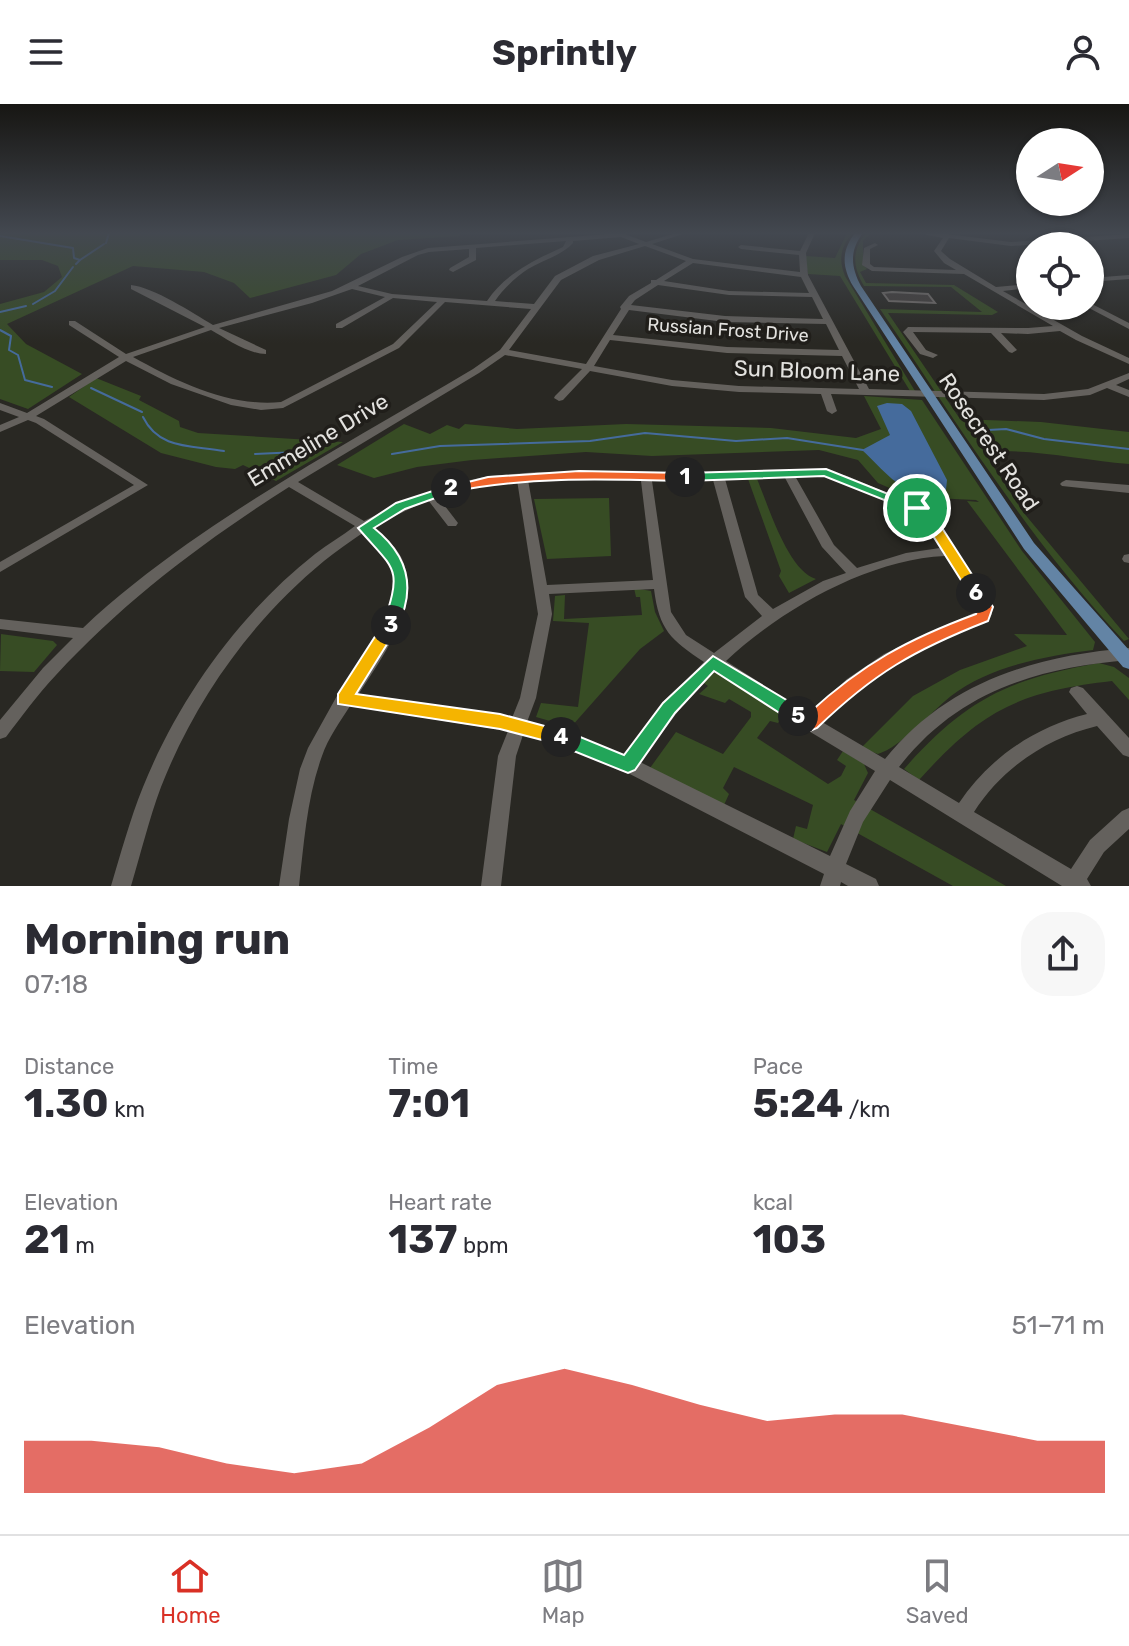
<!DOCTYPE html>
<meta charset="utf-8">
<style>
:root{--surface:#fff;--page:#f7f7f7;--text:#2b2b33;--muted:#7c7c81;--line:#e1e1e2;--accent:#d93025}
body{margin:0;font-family:Rubik,sans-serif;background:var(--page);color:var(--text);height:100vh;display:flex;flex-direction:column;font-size:30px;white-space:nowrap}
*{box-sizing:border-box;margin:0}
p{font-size:26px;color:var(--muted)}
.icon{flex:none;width:44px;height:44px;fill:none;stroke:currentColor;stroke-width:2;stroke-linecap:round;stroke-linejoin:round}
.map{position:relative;height:782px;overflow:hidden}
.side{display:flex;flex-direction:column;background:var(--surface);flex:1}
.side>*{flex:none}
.needle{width:52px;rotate:78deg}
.fabs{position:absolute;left:1016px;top:24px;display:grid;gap:16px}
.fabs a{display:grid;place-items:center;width:88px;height:88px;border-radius:50%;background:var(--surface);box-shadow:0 2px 6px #0004;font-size:40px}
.pin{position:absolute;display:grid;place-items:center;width:68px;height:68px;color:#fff;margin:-34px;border:4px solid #fff;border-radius:50%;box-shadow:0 2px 8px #0007}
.km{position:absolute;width:40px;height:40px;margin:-20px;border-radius:50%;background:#222;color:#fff;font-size:22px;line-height:40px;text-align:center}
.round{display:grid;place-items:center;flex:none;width:84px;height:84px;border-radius:32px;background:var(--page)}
.overview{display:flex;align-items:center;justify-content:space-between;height:136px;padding:0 24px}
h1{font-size:44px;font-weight:700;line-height:60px}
.metrics{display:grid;grid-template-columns:repeat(3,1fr);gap:12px;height:136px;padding:8px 24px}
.metrics div{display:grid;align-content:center}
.metrics b{font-size:40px;font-weight:700}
.metrics small{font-size:22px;font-weight:400}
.metrics p{font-size:22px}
.chart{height:224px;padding:16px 24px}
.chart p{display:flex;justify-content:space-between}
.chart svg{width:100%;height:144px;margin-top:8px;fill:var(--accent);opacity:.7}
header{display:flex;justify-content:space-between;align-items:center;height:104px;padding:0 24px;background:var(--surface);font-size:36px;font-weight:700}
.tabs{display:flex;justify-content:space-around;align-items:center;height:112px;border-top:2px solid var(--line);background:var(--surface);font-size:22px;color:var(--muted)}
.tabs a{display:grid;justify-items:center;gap:4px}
.tabs .current{color:var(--accent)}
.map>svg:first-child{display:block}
</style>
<header><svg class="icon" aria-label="menu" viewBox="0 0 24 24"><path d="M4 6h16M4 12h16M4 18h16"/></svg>Sprintly<svg class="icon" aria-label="person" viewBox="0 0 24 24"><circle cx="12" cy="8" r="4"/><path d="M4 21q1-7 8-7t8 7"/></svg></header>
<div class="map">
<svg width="1129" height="782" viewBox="0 0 1129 782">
<rect width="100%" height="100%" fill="#292823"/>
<g fill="#374c24">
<polygon points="0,129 459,129 460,132 398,136 361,150 336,171 250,194 234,179 204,168 133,162 7,220 26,240 82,270 28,305 0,295 0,200 44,188 62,173 58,162 42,156 0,156"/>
<path d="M847,129H852C841,144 838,154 845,172L915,287H910L840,172L808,170L805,152L835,154Z"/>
<path d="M866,129H871L863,137V160L867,165L860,168L866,179L954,181L998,208L992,211L888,209L960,315L1041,318L1129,328V360C1080,356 1032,344 984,348L1023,408L1129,535L1124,537C1029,436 957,319 880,205L982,208L951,183L864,182C853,163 851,147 866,129Z"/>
<polygon points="96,274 141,292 139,296 179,317 180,323 198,329 343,338 276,377 243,361 235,365 216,363 161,349 69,293"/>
<path d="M864,292L922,296L1022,447L1095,538L1093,546C1046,552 990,562 951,592C931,608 901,643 878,650L861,644L913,592L960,566L1027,542L1014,530L1067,531L967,397L979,398L976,396L910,393L878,379L858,356L819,346L652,352L586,348L472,356L417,363L374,374L337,361L404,320L430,330L447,321L459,325L465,320L517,325L626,320L771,324L856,334L881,325Z"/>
<path d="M748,375H757C768,401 788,467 816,475L789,489L779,472L781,467Z"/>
<polygon points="609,394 611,452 547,455 534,395"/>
<polygon points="634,484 651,487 655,508 664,527 640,545 571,623 536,613 541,599 578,603 589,519 553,517 555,492 565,491 564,515 642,511 640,493 636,493"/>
<polygon points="1,530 53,537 57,541 34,568 0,567"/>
<path d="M1099,559L1114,563L1129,574V596L1112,577C1018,588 982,606 919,676L904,665C965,596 1008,575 1099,559Z"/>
<polygon points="708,568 720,570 784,610 778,619 770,617 757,634 828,680 841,672 846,662 837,656 843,647 864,660 868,669 854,696 1006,782 953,782 841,720 827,748 793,735 796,722 807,725 813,701 734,663 723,684 729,690 724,701 650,664 676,628 723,650 751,613 751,608 729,595 725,599 699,590 708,582 701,577"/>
</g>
<path fill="#456b9c" d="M887,299L902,300L911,307L947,376L946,386C907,400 887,369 862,346L890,331L877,302Z"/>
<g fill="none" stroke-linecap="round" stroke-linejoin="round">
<g stroke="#456b9c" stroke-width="2">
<polyline points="0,132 73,144 74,154 80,156 76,160"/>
<polyline points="106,139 109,129"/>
<polyline points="80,156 104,140"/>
<polyline points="33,200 55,187 73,163"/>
<polyline points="0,208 26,202"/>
<polyline points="0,226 11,232 9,246 18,251 25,276 52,283"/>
<polyline points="91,284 142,308"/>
<path d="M143,313C159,346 192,341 224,347"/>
<polyline points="988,326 1006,325 1044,335 1129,345"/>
<polyline points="255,350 298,348"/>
<polyline points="392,350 440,342 590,337 645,329 736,337 787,334 863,346"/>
</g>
</g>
<polygon fill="#443f3c" stroke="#76716d" stroke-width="2" points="892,188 928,190 935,199 889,197 883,189"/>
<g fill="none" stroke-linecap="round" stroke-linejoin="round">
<g fill="#64615d" fill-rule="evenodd">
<path d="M622,129L646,138L676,129H686L652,140L693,155L800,168L799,151L741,145L738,143L741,141L800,147L809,129H815L806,149L808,171L869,285L1044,290L1088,285L1129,269V275L1116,281L1129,286V293L1107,284L1090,291L1044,296L831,290L837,307L832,310L827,307L821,290L739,288L672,282L590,267L563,296L559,297L554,294L555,292L582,265L505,251L479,269L298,378L364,417L410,394L461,378L489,372L537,368L678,370L821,365L847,372L927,406L989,497L992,510L990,514L894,558L859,583L822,618L885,655C947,578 1034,552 1129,544V556C1037,564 958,587 899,663L959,699C989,654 1035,623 1087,610L1069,588L1071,584L1077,582L1083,584L1129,634V653L1123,651L1097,622C1047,634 1002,664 974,708L1071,765L1090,736L1122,707L1129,704V725L1104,748L1087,775L1091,782H1062L890,676L863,718L846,760L876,775L879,782H848L841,778L840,782H820L824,770L622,666L571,644L523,631L516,652L501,782H481L498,652L508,627L350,602C340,618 328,634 322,652C307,693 304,739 299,782H279L289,715L300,665L308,644L338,590H341C364,556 408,500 389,457C384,445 373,436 364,428C350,438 336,447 324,457C252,516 195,596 161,683C149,715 141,749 131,782H111C121,749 130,715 143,683C179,594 239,510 315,450C328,440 342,432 355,422L289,383C204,437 124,497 56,571C38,590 22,612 6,633L0,635V616L43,564L73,534L0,525V515L83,524C115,493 151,466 187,440C278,376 377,322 473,265L500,246L531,205L445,198L399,244L283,304L261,306L231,301L171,280L126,257L36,312L44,315L148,381L0,468V458L134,381L36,319L28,316L0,328V321L19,313L0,306V299L27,309L119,253L69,221V217H75L126,250L205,223L131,185V181C153,183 193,209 213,221L332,187L402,153L428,144ZM621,133L639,140L593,152L555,172L534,200L495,197C503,185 516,173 528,165C543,156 561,152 573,139V137ZM566,137L563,143C534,156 505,170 487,197L392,190L358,182L418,151L429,148L469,145V153L450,164L449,166L453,168L476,156V144ZM645,142L686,157L656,176H651V179L629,192L620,203L621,205L586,260L509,246L561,176L599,156ZM693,159L801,173L809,189L729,187L664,177ZM658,181L729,191L812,193L823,215L725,212L631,201L635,196ZM352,185L385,193L336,220V224H342L393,194L437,198L393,240L281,298C228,303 178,278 133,253L211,226C227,235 248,250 266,250V246L219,224L312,199ZM629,206L725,218L826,220L839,246L727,243L613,231ZM610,236L727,249L842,252L859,285L739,282L672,276L594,262ZM821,371L839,376L919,412L940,444L906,449L857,464L834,441L795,372ZM784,372L822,443L846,469L823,477L773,505L758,491L725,375ZM562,375L641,377L653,476L547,481L528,376ZM517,376L538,510L520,594L512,614L358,591C381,555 419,505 404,460C399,444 385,433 372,423L428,396L448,422H456L458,419L438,393L467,383ZM713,376L745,493L762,512L714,549L686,531L671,508L652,377ZM945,452L977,501L978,507L884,550L847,575L809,610L726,557C780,506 869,455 945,452ZM654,485C659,526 671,536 704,558L670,593L625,652L574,631L527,618L536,594L552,510L549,490ZM716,566L769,603L875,667L850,707L830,752L640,658L682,602Z"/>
<polygon points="918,129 938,129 1011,138 1129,130 1129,134 1011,142 949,134 941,147 950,155 996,183 1030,180 1030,184 1003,187 1082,232 1129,254 1129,260 1076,236 1060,227 1028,230 1001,229 1017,246 1012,249 1009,248 991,229 913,228 926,246 938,251 933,254 920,250 903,228 908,223 1028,224 1053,222 964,170 872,167 862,161 864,144 875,139 878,141 870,145 870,160 874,163 956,166 944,159 934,147 943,134"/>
<polygon points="1018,163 1024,163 1030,167 1030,172 1018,167"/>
<polygon points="1129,171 1129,175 1090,178 1090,174"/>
<polygon points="1090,199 1129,219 1129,225 1087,203 1090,202"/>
<polygon points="1066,376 1129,381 1129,389 1062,382 1060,380 1062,378"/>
<polygon points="1129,450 1129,459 1124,458 1122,455 1124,451"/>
</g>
<path fill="#6384a5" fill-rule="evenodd" d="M855,129H863C849,147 851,163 861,182L1034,439L1129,546V565L1123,563L1024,445L853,182C842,163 841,147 855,129Z"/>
</g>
<linearGradient id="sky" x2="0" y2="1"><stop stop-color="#171613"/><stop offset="0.54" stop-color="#434850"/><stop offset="1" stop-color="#434850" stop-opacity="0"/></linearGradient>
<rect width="1129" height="239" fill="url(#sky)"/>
<polygon fill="#22a559" stroke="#fff" stroke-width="2" points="826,365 923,404 912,407 824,372 685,377 679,373 685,369"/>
<path fill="#f0652b" stroke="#fff" stroke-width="2" d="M579,367L685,369L692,373L685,377C606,375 528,372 451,388L444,384L488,373Z"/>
<path fill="#22a559" stroke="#fff" stroke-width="2" d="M451,381L457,384L455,387L405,405L374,424C409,452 417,485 396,525H385L383,521C403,462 395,467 358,424L396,399Z"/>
<polygon fill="#f5b400" stroke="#fff" stroke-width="2" points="391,515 399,521 356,590 500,610 567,628 567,639 561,641 500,625 338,600 338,590 385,517"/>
<polygon fill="#22a559" stroke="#fff" stroke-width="2" points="713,552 805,607 805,617 792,617 714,567 675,609 635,666 628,669 554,639 554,628 561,625 624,651 663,599"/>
<path fill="#f0652b" stroke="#fff" stroke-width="2" d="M976,484L981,485L993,503L988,517C914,546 874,569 817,624L810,627L792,617V607L798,604L809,609C862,560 908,535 976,510L978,504L968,489Z"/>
<polygon fill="#f5b400" stroke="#fff" stroke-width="2" points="912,401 921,401 933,410 984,489 981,492 971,492 923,416 910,404"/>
<g text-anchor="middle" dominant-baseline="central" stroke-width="7" stroke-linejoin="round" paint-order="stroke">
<g font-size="18" fill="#e3e2df" stroke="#201e1a">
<text transform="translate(728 226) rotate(4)">Russian Frost Drive</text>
</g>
<g font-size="22" fill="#e3e2df" stroke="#201e1a">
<text transform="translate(817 267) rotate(2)">Sun Bloom Lane</text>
<text transform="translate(318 336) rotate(-31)">Emmeline Drive</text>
<text transform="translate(989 338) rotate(56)">Rosecrest Road</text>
</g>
</g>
</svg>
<div class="fabs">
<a><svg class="needle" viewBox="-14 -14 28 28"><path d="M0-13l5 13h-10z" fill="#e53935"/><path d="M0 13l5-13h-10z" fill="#7c7c81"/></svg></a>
<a><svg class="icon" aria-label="locate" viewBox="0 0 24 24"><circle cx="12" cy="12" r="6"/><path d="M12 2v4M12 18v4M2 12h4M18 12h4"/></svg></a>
</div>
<div class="pin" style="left:917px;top:404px;background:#1e9e55"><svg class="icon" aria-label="arrive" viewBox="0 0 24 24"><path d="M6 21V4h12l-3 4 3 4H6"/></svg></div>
<b class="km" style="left:685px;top:373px">1</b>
<b class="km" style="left:451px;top:384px">2</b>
<b class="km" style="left:391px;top:521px">3</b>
<b class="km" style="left:561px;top:633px">4</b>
<b class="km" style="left:798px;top:612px">5</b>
<b class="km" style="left:976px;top:489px">6</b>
</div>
<section class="side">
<div class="overview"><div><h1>Morning run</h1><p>07:18</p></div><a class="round"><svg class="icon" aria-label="share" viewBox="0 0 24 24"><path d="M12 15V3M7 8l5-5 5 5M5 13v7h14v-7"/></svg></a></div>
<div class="metrics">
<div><p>Distance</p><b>1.30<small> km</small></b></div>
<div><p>Time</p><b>7:01</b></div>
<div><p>Pace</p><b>5:24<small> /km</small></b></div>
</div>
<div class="metrics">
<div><p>Elevation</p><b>21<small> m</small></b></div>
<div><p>Heart rate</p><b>137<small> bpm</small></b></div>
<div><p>kcal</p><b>103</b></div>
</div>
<div class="chart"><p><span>Elevation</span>51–71 m</p>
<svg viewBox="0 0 160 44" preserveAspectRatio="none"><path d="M0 44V28L10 28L20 30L30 35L40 38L50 35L60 24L70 11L80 6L90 11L100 17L110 22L120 20L130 20L140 24L150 28L160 28V44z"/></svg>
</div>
</section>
<nav class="tabs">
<a class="current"><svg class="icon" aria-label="home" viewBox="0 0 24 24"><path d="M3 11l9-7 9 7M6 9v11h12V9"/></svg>Home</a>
<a><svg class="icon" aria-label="map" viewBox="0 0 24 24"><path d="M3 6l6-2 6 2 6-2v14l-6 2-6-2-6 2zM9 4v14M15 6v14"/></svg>Map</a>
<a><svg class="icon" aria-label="saved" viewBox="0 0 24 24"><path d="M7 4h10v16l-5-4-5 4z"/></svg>Saved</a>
</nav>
